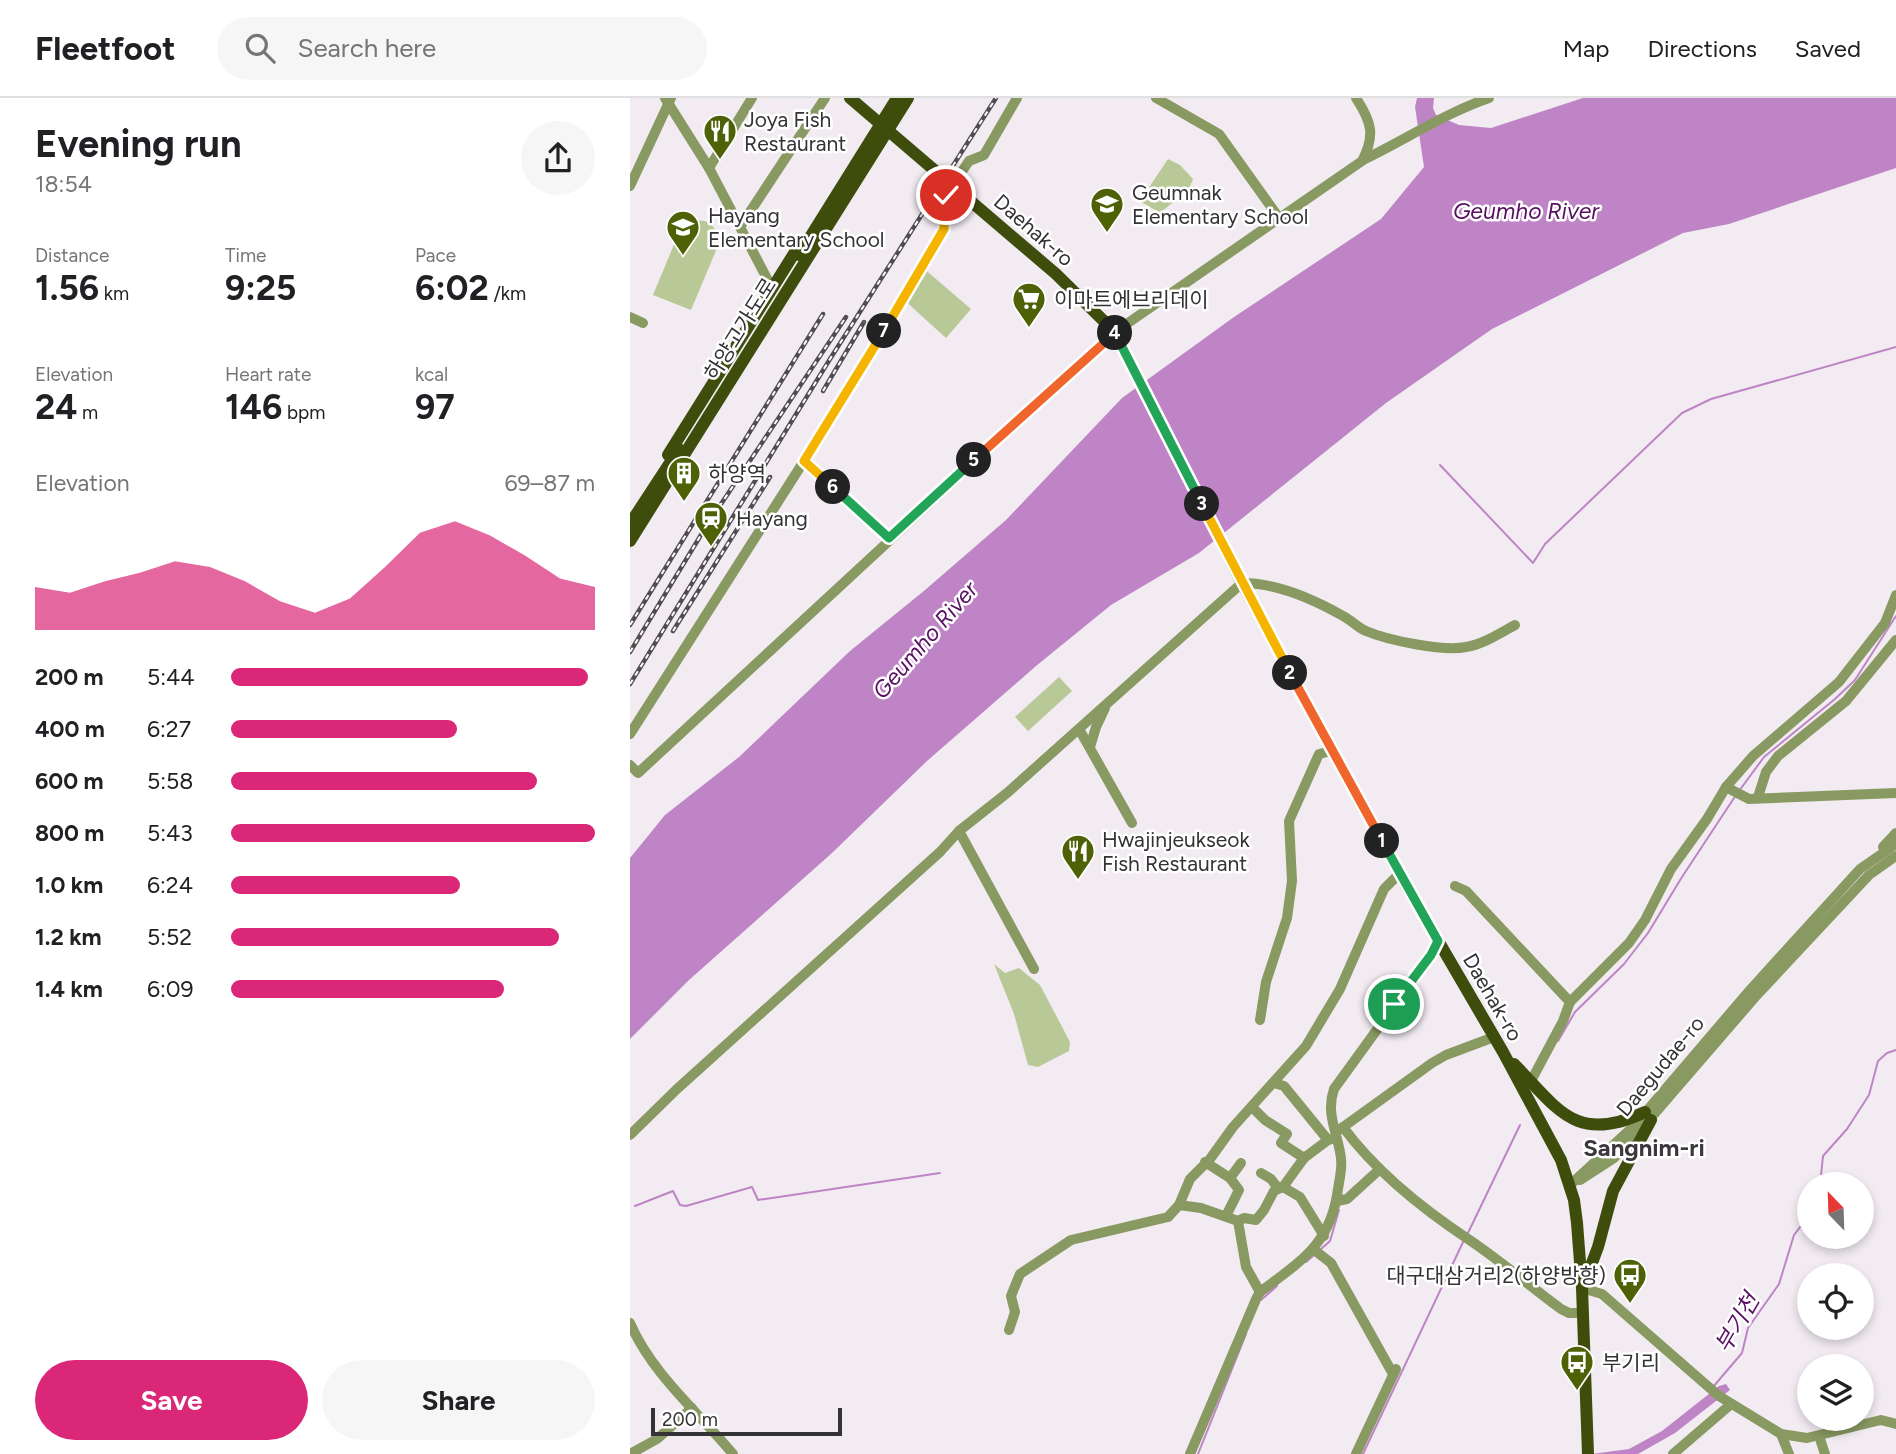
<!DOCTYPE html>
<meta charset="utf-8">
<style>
:root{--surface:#fff;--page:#f6f6f6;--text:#202124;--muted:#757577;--line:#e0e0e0;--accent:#db2777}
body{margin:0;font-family:Figtree,"Noto Sans KR",sans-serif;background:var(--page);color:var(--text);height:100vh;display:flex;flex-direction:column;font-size:26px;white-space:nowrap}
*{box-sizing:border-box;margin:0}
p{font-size:23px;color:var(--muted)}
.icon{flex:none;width:38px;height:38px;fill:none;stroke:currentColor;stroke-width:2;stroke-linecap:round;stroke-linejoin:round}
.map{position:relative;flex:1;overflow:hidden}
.panel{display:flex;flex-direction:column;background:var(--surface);width:630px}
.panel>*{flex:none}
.needle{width:46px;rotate:337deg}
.controls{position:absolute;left:1167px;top:1074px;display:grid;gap:14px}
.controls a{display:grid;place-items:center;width:77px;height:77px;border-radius:50%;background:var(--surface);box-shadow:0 4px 10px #0003;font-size:35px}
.scale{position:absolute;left:21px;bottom:18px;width:191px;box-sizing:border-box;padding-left:7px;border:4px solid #343234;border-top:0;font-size:19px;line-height:24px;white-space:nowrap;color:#343234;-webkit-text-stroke:5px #fff;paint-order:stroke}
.pin{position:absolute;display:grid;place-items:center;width:60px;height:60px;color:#fff;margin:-30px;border:4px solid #fff;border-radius:50%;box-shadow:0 2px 7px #0007}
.km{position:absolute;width:35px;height:35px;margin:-18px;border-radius:50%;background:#222;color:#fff;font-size:19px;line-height:35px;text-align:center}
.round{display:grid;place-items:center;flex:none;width:74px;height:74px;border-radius:37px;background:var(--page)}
.overview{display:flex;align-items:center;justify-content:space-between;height:119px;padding:0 35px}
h1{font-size:38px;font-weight:700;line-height:52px}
.figures{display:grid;grid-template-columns:repeat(3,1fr);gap:10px;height:119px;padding:7px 35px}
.figures div{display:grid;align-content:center}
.figures b{font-size:35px;font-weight:700}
.figures small{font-size:19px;font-weight:400}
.figures p{font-size:19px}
.chart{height:196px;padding:14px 35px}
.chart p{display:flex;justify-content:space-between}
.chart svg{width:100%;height:126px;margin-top:7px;fill:var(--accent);opacity:.7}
.button{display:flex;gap:14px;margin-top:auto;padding:14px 35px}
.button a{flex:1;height:80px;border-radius:42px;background:var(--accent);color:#fff;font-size:28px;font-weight:700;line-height:80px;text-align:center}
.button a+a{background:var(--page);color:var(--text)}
ul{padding:0 35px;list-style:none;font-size:23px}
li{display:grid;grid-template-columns:112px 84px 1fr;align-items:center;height:52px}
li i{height:18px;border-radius:9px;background:var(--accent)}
header{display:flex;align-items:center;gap:42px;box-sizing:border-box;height:98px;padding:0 35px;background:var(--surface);border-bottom:2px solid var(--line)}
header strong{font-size:33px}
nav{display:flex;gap:38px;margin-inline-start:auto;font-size:24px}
.search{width:490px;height:63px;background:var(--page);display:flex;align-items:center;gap:18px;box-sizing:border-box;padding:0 24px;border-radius:38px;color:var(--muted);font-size:26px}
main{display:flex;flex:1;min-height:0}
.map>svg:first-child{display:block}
</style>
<header>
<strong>Fleetfoot</strong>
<div class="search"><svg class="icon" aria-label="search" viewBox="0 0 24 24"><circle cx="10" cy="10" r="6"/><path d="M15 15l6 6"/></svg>Search here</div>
<nav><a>Map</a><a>Directions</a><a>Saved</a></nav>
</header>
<main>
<section class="panel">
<div class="overview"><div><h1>Evening run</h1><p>18:54</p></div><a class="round"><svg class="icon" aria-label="share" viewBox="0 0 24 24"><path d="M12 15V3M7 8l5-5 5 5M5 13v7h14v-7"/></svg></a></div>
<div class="figures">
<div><p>Distance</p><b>1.56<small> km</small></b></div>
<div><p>Time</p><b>9:25</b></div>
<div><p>Pace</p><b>6:02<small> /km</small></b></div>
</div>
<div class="figures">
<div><p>Elevation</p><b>24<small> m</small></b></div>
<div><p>Heart rate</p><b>146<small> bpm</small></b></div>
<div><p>kcal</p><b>97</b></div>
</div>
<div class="chart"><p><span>Elevation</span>69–87 m</p>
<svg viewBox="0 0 160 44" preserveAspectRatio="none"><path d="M0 44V29L10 31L20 27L30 24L40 20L50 22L60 27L70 34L80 38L90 33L100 22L110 10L120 6L130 11L140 18L150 26L160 29V44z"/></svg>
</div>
<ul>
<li><b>200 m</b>5:44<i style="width:98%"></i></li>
<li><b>400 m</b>6:27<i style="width:62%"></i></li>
<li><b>600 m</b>5:58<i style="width:84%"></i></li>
<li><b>800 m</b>5:43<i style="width:100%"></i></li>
<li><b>1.0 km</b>6:24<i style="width:63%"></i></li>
<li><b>1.2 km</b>5:52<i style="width:90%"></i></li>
<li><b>1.4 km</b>6:09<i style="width:75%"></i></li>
</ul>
<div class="button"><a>Save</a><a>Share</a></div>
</section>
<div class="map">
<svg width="1266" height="1356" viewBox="0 0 1266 1356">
<rect width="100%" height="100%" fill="#f2ecf2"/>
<g fill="#b9c897">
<polygon points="538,61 550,67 563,81 559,91 530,115 510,103"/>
<path d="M55,120C72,126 84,116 87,142L90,143L61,212L23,197Z"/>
<polygon points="292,169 341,211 316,240 273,201"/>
<polygon points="429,579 442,593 398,633 385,619"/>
<polygon points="364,866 375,875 389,870 410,887 440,944 439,953 408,969 398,967 384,916"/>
</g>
<g fill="#be84c5">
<polygon points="787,0 804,0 803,10 806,17 829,27 861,30 953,0 1266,0 1266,70 1099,126 1053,135 862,231 756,305 569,455 481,507 406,568 297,663 202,755 59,882 0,941 0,760 35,717 109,659 220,553 295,492 376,422 492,300 604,219 751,121 794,69 785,9"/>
<polygon points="1096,1286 1100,1292 1045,1335 1008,1356 962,1356 999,1351 1032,1333 1089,1288"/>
</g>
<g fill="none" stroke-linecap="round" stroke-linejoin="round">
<g stroke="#be84c5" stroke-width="2">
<polyline points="810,367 903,465 915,446 1052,315 1081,301 1266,249"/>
<polyline points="1109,693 1134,659 1205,601 1225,582 1266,518"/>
<polyline points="928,943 945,914 994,866 1018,835 1052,779 1106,697"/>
<polyline points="1190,1087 1193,1058 1217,1031 1239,997 1248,963 1257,955 1266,952"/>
<polyline points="5,1108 43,1093 50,1107 56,1108 122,1089 128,1102 310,1075"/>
<polyline points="837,1137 890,1027"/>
<polyline points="691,1151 700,1143 709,1112"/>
<polyline points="676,1164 683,1158"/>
<polyline points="631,1202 647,1188"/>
<polyline points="1083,1289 1112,1255 1118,1230 1149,1186 1164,1137 1180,1116"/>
<polyline points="568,1356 616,1236"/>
<polyline points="733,1356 834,1142"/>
</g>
<g stroke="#899962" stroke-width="10">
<polyline points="35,0 79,70 142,190"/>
<polyline points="526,0 589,36 649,120"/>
<path d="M733,62C775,42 815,15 859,0"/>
<polyline points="79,70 122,0"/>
<polyline points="0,88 41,0"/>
<polyline points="110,129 195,0"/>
<polyline points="0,219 13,225"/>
<polyline points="174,363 259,440"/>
<polyline points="449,631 502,725"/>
<polyline points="0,636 174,363 314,131 314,100 339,63 354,57 387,0"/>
<polyline points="460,649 466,629 475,610"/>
<path d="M0,667L8,675L485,234L732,63C746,37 741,23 726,0"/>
<polyline points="1096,689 1119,701 1266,695"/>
<polyline points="1128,699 1136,674 1148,658 1216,603 1266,542"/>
<polyline points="1253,749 1266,735"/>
<polyline points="825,788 836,793 940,904"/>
<path d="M404,871L329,733L377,695L612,485C647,485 683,501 713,518C721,522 728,530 736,533C757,542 814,554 836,549C854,546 870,535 885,527"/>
<polyline points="630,922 636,884 657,820 662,783 659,723 689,656 702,653"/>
<polyline points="901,983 933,923 940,904 999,845 1015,822 1041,771 1077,721 1096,689 1123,658 1209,584 1255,525 1266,497"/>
<polyline points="644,985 654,988 698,1042"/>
<polyline points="622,1009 635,1022 657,1036 651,1045 674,1060"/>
<path d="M713,1029C746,1074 794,1112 841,1143C872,1164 901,1189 931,1211L939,1215H953"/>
<polyline points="709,1032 802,965 816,957 864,939"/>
<polyline points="0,1037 47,991 310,754 329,733"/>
<polyline points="575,1064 600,1080 609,1092 596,1118"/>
<polyline points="631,1075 641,1081 648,1090"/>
<polyline points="600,1080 611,1065"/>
<polyline points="950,1082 984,1060 1000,1044 1126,898 1239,777 1266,758"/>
<polyline points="939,1088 1003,1029 1120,892 1230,771 1266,746"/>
<polyline points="653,1089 670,1099 694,1138"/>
<polyline points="707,1103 717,1101 750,1071"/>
<polyline points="549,1107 571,1110 608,1123 616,1169 630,1194"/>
<polyline points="608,1123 614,1120 626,1122 634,1112 644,1093 653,1089 674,1060 698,1042 706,1040"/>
<polyline points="683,1151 701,1165 763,1276"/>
<polyline points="952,1190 972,1196 1089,1298 1151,1336 1177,1340 1251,1322 1266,1326"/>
<path d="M0,1225C22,1276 68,1314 103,1356"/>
<polyline points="379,1232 385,1214 381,1198 390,1176 441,1142 538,1119 549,1107 560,1081 580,1061 603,1029 676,948 710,891 754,791 769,776"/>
<polyline points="1151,1336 1159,1356"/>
<polyline points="1189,1338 1195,1356"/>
<polyline points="0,1356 27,1341 62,1310"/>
<path d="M560,1356L627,1199L630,1194C671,1163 701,1146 708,1091C710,1078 713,1067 710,1054C706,1032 696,1014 704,991L801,857L808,843"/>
<polyline points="726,1356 766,1271"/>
<polyline points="1043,1356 1100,1307"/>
</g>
<g stroke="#3f4d0c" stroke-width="12">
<polyline points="220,0 426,176 485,234 612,485 702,653 778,791 873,954 931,1062 944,1102 947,1125 952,1190 958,1356"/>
<polyline points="169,157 267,0"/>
<polyline points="38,357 170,146"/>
<polyline points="0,426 49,351"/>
<polyline points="0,443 278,0"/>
<path d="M884,966C928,1011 946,1047 1015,1014"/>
<polyline points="954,1186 968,1149 983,1093 1021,1022"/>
</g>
<defs>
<g id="rail">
<polyline points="193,293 234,224"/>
<polyline points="0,527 193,216"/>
<polyline points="43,533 140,379"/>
<polyline points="0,554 77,427 216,219"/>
<polyline points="0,586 200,261 366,0"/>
</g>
</defs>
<use href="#rail" stroke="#504d50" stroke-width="4.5"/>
<use href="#rail" stroke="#fff" stroke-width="2" stroke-dasharray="5" stroke-linecap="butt"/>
</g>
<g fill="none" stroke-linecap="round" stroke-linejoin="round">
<defs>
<polyline id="split-1" points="752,743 808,843 801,857 764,906"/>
<polyline id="split-2" points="660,575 752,743"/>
<polyline id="split-3" points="572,406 660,575"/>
<polyline id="split-4" points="485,235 572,406"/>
<polyline id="split-5" points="344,362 485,235"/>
<polyline id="split-6" points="203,389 259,440 344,362"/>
<polyline id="split-7" points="203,389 174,363 254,233"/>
<polyline id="split-8" points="254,233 314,131 314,100 316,97"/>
</defs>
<use href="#split-1" stroke="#fff" stroke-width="14"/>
<use href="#split-2" stroke="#fff" stroke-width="14"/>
<use href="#split-3" stroke="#fff" stroke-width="14"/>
<use href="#split-4" stroke="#fff" stroke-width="14"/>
<use href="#split-5" stroke="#fff" stroke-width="14"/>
<use href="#split-6" stroke="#fff" stroke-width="14"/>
<use href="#split-7" stroke="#fff" stroke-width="14"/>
<use href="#split-8" stroke="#fff" stroke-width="14"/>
<use href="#split-1" stroke="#22a559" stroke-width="9"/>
<use href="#split-2" stroke="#f0652b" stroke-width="9"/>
<use href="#split-3" stroke="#f5b400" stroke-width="9"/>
<use href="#split-4" stroke="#22a559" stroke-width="9"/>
<use href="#split-5" stroke="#f0652b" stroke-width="9"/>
<use href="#split-6" stroke="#22a559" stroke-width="9"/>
<use href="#split-7" stroke="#f5b400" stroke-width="9"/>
<use href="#split-8" stroke="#f5b400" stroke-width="9"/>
</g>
<defs>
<symbol id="restaurant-pin" viewBox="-11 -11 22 30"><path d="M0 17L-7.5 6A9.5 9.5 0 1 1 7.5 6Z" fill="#4f6107" stroke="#fff"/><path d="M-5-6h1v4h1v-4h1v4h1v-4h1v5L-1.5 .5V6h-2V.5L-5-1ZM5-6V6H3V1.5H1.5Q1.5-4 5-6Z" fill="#fff"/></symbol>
<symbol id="school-pin" viewBox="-11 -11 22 30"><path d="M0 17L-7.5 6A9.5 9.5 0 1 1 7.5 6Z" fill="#4f6107" stroke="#fff"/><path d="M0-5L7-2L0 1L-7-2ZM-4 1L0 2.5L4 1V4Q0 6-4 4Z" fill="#fff"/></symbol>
<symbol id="supermarket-pin" viewBox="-11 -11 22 30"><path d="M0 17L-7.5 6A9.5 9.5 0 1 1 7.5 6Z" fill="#4f6107" stroke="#fff"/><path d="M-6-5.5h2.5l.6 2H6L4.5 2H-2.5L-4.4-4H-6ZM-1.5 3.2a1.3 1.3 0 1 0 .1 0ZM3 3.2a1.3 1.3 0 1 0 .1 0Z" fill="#fff"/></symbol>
<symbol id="building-pin" viewBox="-11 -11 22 30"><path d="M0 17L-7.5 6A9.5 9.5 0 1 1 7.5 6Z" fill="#4f6107" stroke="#fff"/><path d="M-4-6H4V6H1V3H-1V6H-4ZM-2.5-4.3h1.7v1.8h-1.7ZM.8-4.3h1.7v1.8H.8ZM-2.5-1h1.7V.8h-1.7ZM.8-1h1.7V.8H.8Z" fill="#fff"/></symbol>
<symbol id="station-pin" viewBox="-11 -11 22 30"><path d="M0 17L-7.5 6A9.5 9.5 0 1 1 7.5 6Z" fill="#4f6107" stroke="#fff"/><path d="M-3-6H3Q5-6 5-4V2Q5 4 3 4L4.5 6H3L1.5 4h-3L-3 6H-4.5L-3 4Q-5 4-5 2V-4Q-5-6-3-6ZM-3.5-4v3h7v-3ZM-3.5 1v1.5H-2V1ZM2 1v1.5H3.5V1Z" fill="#fff"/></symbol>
<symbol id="bus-pin" viewBox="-11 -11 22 30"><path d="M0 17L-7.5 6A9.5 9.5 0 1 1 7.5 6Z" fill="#4f6107" stroke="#fff"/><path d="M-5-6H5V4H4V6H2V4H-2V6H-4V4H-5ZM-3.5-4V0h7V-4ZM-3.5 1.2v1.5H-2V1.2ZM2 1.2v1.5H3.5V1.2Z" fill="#fff"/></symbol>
</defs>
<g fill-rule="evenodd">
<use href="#restaurant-pin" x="71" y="14" width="38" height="52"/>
<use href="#school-pin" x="458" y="87" width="38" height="52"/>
<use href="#school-pin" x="34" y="110" width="38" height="52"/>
<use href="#supermarket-pin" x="380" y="182" width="38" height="52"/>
<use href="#building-pin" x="35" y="356" width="38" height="52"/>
<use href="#station-pin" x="62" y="401" width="38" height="52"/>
<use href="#restaurant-pin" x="429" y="734" width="38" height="52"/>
<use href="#bus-pin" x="981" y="1158" width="38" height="52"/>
<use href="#bus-pin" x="928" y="1245" width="38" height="52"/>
</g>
<g text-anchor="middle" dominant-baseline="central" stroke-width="5" stroke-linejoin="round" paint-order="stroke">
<g font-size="21" fill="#343234" stroke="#fff" text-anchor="start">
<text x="114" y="21">Joya Fish<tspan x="114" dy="24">Restaurant</tspan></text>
<text x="502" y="94">Geumnak<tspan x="502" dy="24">Elementary School</tspan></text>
<text x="78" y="117">Hayang<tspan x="78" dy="24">Elementary School</tspan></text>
<text x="424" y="201">이마트에브리데이</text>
<text x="78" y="375">하양역</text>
<text x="106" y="420">Hayang</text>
<text x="472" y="741">Hwajinjeukseok<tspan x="472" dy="24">Fish Restaurant</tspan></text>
<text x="976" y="1177" text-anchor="end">대구대삼거리2(하양방향)</text>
<text x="972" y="1264">부기리</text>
</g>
<g font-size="21" fill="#343234" stroke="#fff">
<text transform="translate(404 132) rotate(41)">Daehak-ro</text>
<text transform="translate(110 231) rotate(-58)">하양고가도로</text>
<text transform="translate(863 899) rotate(60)">Daehak-ro</text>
<text transform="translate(1030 968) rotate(-50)">Daegudae-ro</text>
</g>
<g font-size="23" font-style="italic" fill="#581062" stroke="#fff">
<text x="896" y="113">Geumho River</text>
<text transform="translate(295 542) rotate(-49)">Geumho River</text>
<text transform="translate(1107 1225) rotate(-60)">부기천</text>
</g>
<g font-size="24" font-weight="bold" fill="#3b373c" stroke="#fff">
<text x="1014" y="1049">Sangnim-ri</text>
</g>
</g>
</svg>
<div class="controls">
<a><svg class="needle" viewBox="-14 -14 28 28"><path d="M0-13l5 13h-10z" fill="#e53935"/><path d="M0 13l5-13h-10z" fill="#757577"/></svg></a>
<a><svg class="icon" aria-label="locate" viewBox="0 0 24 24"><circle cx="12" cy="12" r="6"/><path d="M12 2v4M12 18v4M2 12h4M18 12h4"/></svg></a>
<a><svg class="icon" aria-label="layers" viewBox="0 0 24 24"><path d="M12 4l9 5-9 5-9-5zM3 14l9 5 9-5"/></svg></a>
</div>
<div class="scale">200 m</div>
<div class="pin" style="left:764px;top:906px;background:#1e9e55"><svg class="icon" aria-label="arrive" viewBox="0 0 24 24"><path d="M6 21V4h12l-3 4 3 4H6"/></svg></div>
<div class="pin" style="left:316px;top:97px;background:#d93025"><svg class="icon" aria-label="check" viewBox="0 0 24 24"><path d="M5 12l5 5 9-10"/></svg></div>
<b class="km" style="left:752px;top:743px">1</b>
<b class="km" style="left:660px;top:575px">2</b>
<b class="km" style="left:572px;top:406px">3</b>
<b class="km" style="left:485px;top:235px">4</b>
<b class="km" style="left:344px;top:362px">5</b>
<b class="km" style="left:203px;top:389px">6</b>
<b class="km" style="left:254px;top:233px">7</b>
</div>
</main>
